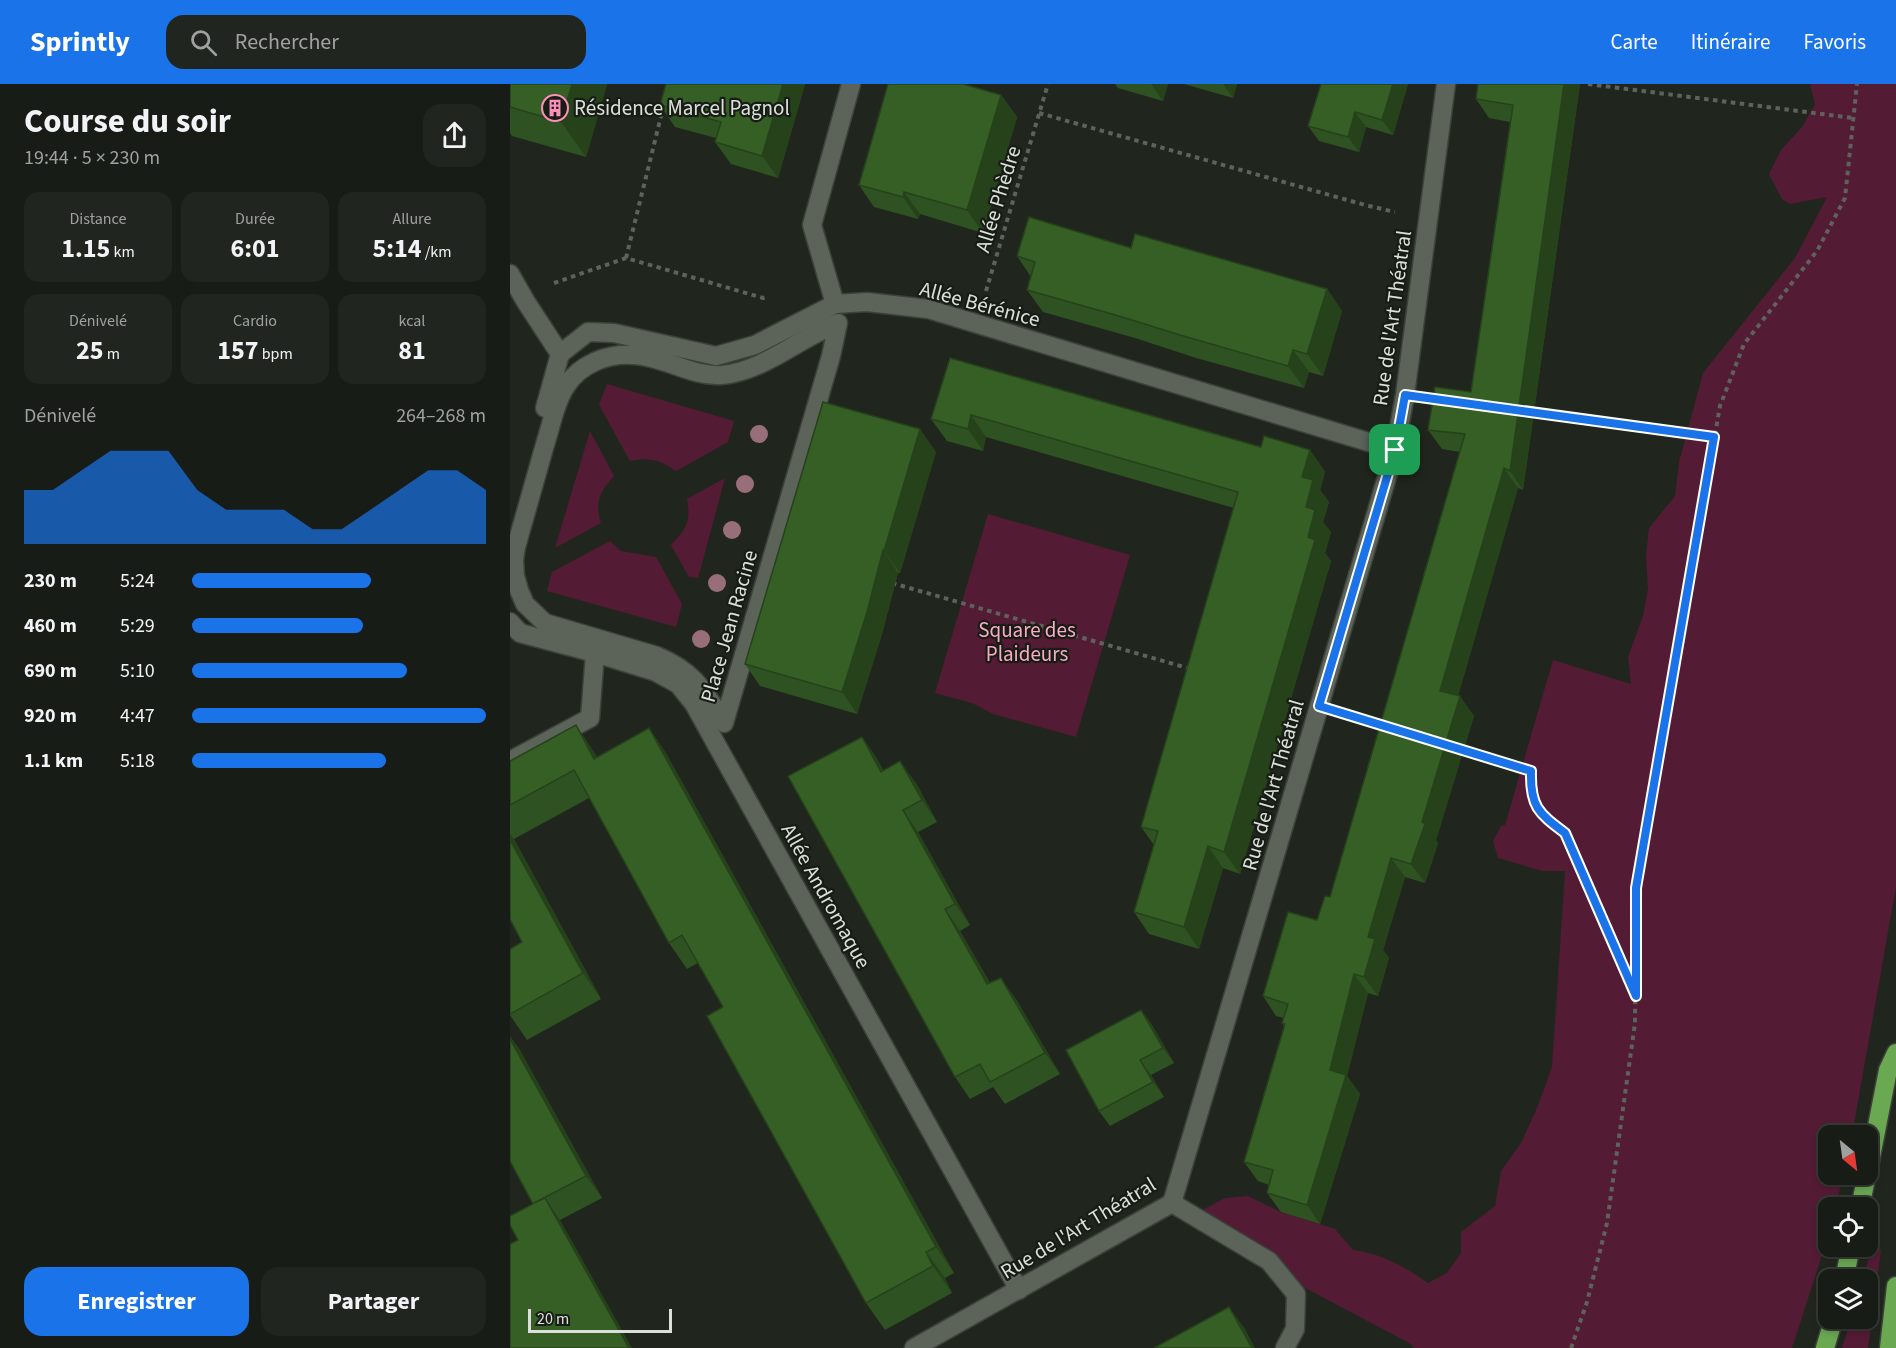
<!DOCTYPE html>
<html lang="fr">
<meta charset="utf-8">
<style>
:root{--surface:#181c16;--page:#21251f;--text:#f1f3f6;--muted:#9fa1a1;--line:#363a35;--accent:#1a73e8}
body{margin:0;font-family:"Source Sans 3",sans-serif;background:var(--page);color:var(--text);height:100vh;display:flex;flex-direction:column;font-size:22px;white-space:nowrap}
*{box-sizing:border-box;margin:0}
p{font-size:20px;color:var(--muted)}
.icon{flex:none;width:33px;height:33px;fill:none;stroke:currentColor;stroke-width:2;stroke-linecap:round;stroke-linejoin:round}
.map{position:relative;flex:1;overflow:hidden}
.side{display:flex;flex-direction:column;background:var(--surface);width:510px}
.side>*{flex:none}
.needle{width:39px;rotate:151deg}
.buttons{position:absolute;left:1308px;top:1041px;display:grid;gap:12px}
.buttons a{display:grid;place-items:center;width:60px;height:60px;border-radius:12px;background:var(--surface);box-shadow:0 3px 9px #0003,0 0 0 2px var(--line);font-size:30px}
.scale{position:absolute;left:18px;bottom:15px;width:144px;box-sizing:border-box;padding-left:6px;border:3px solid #dce0db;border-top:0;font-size:16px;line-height:21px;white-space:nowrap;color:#dce0db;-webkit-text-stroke:4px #171d15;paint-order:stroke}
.pin{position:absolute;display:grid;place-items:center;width:51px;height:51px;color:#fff;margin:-26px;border-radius:12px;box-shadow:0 3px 9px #0006}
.round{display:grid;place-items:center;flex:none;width:63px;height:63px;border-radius:18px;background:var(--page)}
.head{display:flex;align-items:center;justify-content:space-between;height:102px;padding:0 24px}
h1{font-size:33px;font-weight:700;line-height:45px}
.figures{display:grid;grid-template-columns:repeat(3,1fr);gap:9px;height:102px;padding:6px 24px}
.figures div{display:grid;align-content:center;border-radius:15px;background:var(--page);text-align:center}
.figures b{font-size:26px;font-weight:700}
.figures small{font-size:16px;font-weight:400}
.figures p{font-size:16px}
.chart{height:168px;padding:12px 24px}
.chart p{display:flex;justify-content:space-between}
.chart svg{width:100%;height:108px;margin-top:6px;fill:var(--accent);opacity:.7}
.action{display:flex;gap:12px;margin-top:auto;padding:12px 24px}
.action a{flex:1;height:69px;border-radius:18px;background:var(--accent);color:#fff;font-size:24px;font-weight:700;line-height:69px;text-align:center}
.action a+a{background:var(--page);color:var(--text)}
ul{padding:0 24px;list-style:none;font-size:20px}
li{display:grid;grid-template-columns:96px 72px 1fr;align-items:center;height:45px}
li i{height:15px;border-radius:8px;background:var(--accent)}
header{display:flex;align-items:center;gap:36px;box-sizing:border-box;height:84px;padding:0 30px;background:var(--accent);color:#fff}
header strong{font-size:28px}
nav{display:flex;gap:33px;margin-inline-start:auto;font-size:21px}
.search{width:420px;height:54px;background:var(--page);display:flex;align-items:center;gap:15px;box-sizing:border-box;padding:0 21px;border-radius:18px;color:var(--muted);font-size:22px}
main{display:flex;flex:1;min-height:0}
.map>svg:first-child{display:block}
</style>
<header>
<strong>Sprintly</strong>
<div class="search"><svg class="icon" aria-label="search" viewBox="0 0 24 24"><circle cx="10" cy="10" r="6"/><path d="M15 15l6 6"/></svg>Rechercher</div>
<nav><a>Carte</a><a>Itinéraire</a><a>Favoris</a></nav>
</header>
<main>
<section class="side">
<div class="head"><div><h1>Course du soir</h1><p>19:44 · 5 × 230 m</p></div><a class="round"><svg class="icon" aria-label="share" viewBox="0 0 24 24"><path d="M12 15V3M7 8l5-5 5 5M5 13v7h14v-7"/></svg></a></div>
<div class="figures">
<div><p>Distance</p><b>1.15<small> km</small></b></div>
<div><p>Durée</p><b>6:01</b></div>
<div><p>Allure</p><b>5:14<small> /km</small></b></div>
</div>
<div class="figures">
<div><p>Dénivelé</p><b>25<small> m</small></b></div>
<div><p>Cardio</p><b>157<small> bpm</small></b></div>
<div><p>kcal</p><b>81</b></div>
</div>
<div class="chart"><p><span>Dénivelé</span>264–268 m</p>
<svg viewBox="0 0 160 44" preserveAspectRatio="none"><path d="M0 44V22L10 22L20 14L30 6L40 6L50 6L60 22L70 30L80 30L90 30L100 38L110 38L120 30L130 22L140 14L150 14L160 22V44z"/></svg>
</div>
<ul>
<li><b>230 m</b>5:24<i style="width:61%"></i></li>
<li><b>460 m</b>5:29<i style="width:58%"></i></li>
<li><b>690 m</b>5:10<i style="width:73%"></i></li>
<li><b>920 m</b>4:47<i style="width:100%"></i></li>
<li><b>1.1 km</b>5:18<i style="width:66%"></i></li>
</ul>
<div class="action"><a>Enregistrer</a><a>Partager</a></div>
</section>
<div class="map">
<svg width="1386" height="1264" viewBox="0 0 1386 1264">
<rect width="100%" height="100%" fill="#20261e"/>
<g fill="#541b34">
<path d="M1300,0H1386V803L1342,1051L1318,1052V1090L1333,1091L1326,1123L1318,1124V1153L1282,1264H904L901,1260L752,1181L703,1146L694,1125L715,1114L738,1112L771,1128L825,1145L843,1166C872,1170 894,1182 918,1199L937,1189L951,1169V1148L985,1122L991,1087L1011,1059L1027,1024L1042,983L1055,787H1032L988,774L983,757L991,742L995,741L1043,576L1121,600L1118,573L1133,532L1138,505L1136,471L1139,444L1165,412L1169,378L1193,289L1285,174L1317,113L1280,120L1272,115L1259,90L1271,66L1292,43L1305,20Z"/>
<path d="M97,300L224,337L218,358L166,387C151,376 138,373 120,377L89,321Z"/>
<path d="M80,347L104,392C90,407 84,419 91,439L45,464Z"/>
<path d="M215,394L188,494L179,493L161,461C177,444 181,438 177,415Z"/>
<polygon points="478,430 620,471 566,653 483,630 462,619 425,609"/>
<polygon points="100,457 111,467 146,473 172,520 166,543 37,507 42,488"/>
<polygon points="1366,1159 1371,1166 1358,1264 1332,1264 1341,1235 1358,1234 1358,1196 1353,1195 1362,1162"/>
</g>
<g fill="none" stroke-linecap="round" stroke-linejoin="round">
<defs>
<polyline id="lane" points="662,1119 759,1177 786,1210 785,1245 775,1264"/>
<g id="street">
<polyline points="0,190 16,218 50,270 35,324"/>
<polyline points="325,220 302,141 341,0"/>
<path d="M328,239L321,272L214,639C193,606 185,588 147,572L35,539L15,520L9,506L5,492L4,476L6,463C16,428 26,392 36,357C42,339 45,318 56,302C70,280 98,269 123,271C153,272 181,293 212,291C254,287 289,254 328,239Z"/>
<polyline points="50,270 78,248 104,249 206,272 245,261 325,220 357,218 418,225 885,366"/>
<polyline points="0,538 10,549 85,569 146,588 168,600 184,620 509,1206"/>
<polyline points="0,677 80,634 85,569"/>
<polyline points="404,1264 662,1119 885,366 895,311 936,0"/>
</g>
<g id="highway">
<polyline points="1358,1088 1378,986 1386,969"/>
<polyline points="1350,1124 1357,1090"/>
<polyline points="1334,1196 1341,1162"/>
<polyline points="1315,1264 1324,1234"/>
<polyline points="1379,1264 1386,1202"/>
</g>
</defs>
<use href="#lane" stroke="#3c413b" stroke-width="21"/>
<use href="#street" stroke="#3c413b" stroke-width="21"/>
<use href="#highway" stroke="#3c413b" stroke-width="21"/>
<g stroke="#5d635c" stroke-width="4" stroke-dasharray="4.5 4.5" stroke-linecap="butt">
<polyline points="1078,0 1343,34"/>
<polyline points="529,29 855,121 885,128"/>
<polyline points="116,174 154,20"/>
<polyline points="44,199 116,174 253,214 257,213"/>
<polyline points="476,207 538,0"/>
<polyline points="1021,328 1205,353"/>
<polyline points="382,499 681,585"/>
<polyline points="841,632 874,642"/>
<path d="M950,665L1021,687C1020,722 1028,729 1055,749L1124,909"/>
<polyline points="1061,1264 1077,1218 1097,1139 1125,939 1126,804 1210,322 1234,260 1307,167 1335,114 1347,0"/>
</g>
<use href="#lane" stroke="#5c6359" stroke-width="18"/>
<use href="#street" stroke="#5c6359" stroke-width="18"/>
<use href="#highway" stroke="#6aa852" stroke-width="18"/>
</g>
<g fill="#986e7a">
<circle cx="249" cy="350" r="9"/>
<circle cx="235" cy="400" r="9"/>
<circle cx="222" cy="446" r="9"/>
<circle cx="207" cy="499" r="9"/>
<circle cx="191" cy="555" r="9"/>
</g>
<g fill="#2e5221">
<polygon points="0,0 97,0 76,73 2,52 0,49"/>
<polygon points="295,0 268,94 221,80 205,58 206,54 165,43 150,21"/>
<polygon points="605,0 658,0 653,17 608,4"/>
<polygon points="674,0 727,0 723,14"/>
<polygon points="811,0 898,0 883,51 856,43 849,68 809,57 798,42"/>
<polygon points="1070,0 1013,406 1008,404 948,612 964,632 926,756 928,759 915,799 895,793 873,866 879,874 868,912 858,909 837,992 850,1010 810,1140 771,1128 757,1109 759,1101 748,1097 734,1078 774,942 772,939 774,934 766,932 753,912 807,836 820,813 950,368 932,365 918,346 961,308 1000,38 979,34 966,15"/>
<polygon points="491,11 507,33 473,149 410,130 408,135 364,123 349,101"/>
<polygon points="621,164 817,205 832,227 813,292 799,288 794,304 686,274 625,254 533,228 517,206 521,193 507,172"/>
<polygon points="440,274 751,363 800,366 815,388 810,406 819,418 813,438 821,448 815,469 821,477 730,790 713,784 689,865 639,850 624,828 644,761 631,743 724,424 476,353 473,367 437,357 421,335"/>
<polygon points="426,368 390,489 388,489 372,550 347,630 250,602 235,580"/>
<polygon points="139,644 157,671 444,1189 435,1194 442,1209 375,1246 356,1219 213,923 188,879 177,885 159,859 79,714 4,755 91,915 17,956 0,931 0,878 12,858 0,835 0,677 84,668 87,673"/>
<polygon points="352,653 367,675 374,687 406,699 427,738 408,748 460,841 450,847 480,899 506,915 550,990 495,1020 483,1003 460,1015 445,993"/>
<polygon points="631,926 642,941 664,979 641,991 654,1013 600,1042 589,1027"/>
<polygon points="8,963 92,1114 50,1136 8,1156 23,1120"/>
</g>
<g fill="#26421b">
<polygon points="62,0 97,0 76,73 51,38"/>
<polygon points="273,0 295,0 268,94 252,72"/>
<polygon points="641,0 658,0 653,17"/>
<polygon points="713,0 727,0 723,14"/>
<polygon points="883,0 898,0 883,51 872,36"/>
<polygon points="1054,0 1070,0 1013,406 1000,387"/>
<polygon points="491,11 507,33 473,149 457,126"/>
<polygon points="845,28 856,43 849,68 838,53"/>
<polygon points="394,108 410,130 408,135 393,113"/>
<polygon points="817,205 832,227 813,292 797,270"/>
<polygon points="783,266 799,288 794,304 778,282"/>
<polygon points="461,331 476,353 473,367 458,345"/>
<polygon points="410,345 426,368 390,489 374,467"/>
<polygon points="800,366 815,388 810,406 819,418 813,438 821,448 815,469 821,477 730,790 714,768 798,453 796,423 792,393"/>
<polygon points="994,384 1008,404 944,626 930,607"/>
<polygon points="373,466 388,489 372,550 347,630 332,608"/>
<polygon points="950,612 964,632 926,756 928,759 915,799 901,780 912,738"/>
<polygon points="66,641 84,668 102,701 84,675"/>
<polygon points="139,644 157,671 444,1189 426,1163"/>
<polygon points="352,653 367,675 386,710 371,688"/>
<polygon points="390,677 406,699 427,738 412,716"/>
<polygon points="393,726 408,748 460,841 445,820"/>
<polygon points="0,750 4,755 91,915 73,889 0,756"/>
<polygon points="698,762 713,784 689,865 674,843"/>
<polygon points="881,774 895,793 873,866 879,874 868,912 854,893 858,853"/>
<polygon points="435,825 450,847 492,922 477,900"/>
<polygon points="844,890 858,909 837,992 850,1010 810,1140 797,1121 820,986"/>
<polygon points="491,894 506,915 550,990 535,969"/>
<polygon points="631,926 642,941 664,979 653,964"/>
<polygon points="0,952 8,963 92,1114 76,1092 0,955"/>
<polygon points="630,976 641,991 654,1013 643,998"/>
<polygon points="35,1114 50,1136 122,1264 119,1264"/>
<polygon points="416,1168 435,1194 442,1209 423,1182"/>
<polygon points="719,1223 735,1245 745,1264 742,1264"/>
</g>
<g fill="#365f26" stroke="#26421b" stroke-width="1.5">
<polygon points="0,0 62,0 51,38 0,23"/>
<polygon points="156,0 273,0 252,72 205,58 211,38 150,21"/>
<polygon points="378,0 453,0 491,11 457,126 394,108 393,113 349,101"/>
<polygon points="811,0 883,0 872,36 845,28 838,53 798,42"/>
<polygon points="968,0 1054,0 1000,387 994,384 930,607 950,612 912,738 915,740 901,780 881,774 858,853 865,855 854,893 844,890 820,986 836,991 797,1121 757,1109 763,1086 734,1078 775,940 772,939 778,920 753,912 778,828 807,836 815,812 820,813 955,350 918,346 925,303 961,308 1003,21 966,15"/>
<polygon points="519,133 621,164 625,150 817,205 797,270 783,266 778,282 670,251 609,232 517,206 525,178 507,172"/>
<polygon points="440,274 751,363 754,352 800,366 792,393 803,396 796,423 805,426 798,453 805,456 714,768 698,762 674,843 624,828 648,747 631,743 728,408 461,331 458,345 421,335"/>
<polygon points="313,318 410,345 374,467 373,466 357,528 332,608 235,580"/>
<polygon points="66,641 84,675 139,644 426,1163 416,1168 423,1182 356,1219 197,932 213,923 172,851 159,859 64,686 0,721 0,677"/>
<polygon points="352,653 371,688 390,677 412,716 393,726 445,820 435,825 477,900 491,894 535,969 480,998 470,980 445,993 278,692"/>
<polygon points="0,756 73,889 0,930 0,865 12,858 0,835"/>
<polygon points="631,926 653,964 630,976 643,998 589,1027 556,966"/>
<polygon points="0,955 76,1092 24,1119 35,1114 119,1264 0,1264 0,1160 8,1156 0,1141 0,1132 23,1120 0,1077"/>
<polygon points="719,1223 742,1264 644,1264"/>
</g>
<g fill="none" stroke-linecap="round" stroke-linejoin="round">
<defs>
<path id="route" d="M895,311L1204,353L1126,804V912L1055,749C1028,729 1020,722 1021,687L809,622L885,366Z"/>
</defs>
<use href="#route" stroke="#fff" stroke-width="12"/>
<use href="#route" stroke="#1a73e8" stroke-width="8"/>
</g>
<defs>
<symbol id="building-ring" viewBox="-11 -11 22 22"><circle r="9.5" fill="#171d15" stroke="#ff8eba" stroke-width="1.5"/><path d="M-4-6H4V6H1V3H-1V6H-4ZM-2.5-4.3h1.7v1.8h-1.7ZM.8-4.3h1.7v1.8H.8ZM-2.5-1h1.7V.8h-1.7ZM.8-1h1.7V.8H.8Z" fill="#ff8eba"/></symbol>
</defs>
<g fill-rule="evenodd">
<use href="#building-ring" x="30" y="9" width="30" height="30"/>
</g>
<g text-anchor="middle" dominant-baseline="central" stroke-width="4.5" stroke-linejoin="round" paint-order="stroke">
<g font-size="21" fill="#dce0db" stroke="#171d15" text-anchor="start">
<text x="64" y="24">Résidence Marcel Pagnol</text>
</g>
<g font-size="21" fill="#dce0db" stroke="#171d15">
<text transform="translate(488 115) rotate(-73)">Allée Phèdre</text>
<text transform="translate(470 220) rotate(15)">Allée Bérénice</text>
<text transform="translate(882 234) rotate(-82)">Rue de l'Art Théatral</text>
<text transform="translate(219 542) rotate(-74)">Place Jean Racine</text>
<text transform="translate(763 701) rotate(-74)">Rue de l'Art Théatral</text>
<text transform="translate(316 812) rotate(61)">Allée Andromaque</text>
<text transform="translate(568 1144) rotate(-31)">Rue de l'Art Théatral</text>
</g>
<g font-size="21" fill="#faa9c6" stroke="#171d15">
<text x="517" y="546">Square des<tspan x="517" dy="24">Plaideurs</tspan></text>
</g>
</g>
</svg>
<div class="buttons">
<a><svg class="needle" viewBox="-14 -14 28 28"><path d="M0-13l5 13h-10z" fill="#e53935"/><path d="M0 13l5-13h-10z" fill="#9fa1a1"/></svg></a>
<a><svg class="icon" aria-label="locate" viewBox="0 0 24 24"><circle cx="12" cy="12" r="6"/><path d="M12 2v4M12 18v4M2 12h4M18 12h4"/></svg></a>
<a><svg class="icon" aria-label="layers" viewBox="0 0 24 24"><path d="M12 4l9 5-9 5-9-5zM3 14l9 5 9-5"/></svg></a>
</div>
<div class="scale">20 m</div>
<div class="pin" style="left:885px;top:366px;background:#1e9e55"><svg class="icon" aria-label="arrive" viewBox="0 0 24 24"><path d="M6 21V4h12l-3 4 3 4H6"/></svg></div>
</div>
</main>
